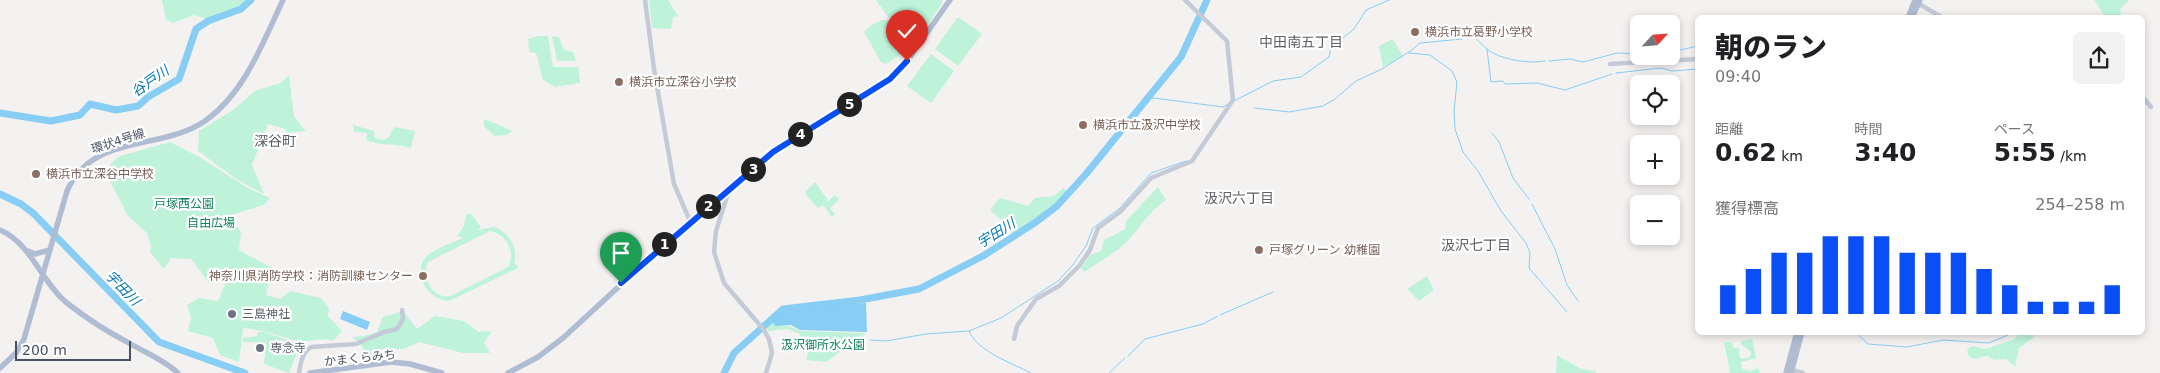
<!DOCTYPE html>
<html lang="ja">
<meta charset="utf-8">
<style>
:root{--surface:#fff;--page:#f2f2f2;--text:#202124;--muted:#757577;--accent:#0a4ff5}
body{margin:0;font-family:"DejaVu Sans","Noto Sans JP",sans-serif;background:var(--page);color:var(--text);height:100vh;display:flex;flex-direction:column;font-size:19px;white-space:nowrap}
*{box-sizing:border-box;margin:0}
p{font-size:16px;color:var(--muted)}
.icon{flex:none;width:28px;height:28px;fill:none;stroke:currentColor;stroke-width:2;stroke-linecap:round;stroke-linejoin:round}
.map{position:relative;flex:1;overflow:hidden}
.sheet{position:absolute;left:1695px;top:15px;width:450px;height:320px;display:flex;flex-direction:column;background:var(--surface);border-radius:8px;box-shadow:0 2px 8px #0003}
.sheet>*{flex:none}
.needle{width:32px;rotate:64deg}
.buttons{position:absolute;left:1630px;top:15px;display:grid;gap:10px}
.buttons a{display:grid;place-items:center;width:50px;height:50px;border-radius:8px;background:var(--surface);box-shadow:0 2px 8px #0003;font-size:25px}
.scale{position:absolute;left:15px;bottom:12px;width:116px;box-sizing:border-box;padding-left:5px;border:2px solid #475161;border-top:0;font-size:14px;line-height:18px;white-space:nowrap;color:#475161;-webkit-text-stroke:4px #fff;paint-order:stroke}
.pin{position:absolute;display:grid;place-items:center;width:42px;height:42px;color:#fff;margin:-51px -21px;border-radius:50% 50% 50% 0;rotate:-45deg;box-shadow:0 0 5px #0007}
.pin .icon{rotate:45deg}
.km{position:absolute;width:25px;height:25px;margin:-12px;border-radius:50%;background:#222;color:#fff;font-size:14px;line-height:25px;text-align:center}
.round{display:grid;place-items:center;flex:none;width:52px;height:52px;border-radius:8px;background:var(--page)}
.summary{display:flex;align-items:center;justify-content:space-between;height:85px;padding:0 20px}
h1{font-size:28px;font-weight:800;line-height:38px}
.figures{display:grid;grid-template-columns:repeat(3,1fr);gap:8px;height:85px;padding:5px 20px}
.figures div{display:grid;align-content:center}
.figures b{font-size:25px;font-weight:800}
.figures small{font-size:14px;font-weight:400}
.figures p{font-size:14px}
.chart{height:140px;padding:10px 20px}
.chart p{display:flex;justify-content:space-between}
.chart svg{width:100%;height:90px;margin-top:5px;stroke:var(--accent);stroke-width:6}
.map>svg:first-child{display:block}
</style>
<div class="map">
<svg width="2160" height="373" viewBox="0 0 2160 373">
<rect width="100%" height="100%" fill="#f4f2f1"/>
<g fill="#bef3da" fill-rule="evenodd">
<polygon points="162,0 249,0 240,8 207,19 194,15 173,23 166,20"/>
<polygon points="649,0 668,0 678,16 673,17 671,29 652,28"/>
<polygon points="876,0 942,0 942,3 925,29 911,38 897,20 888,17"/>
<polygon points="2094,0 2129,0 2120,9 2121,15 2119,17 2106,18"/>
<polygon points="958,17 982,34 958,66 935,49"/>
<polygon points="882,20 897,21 912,41 912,47 886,64 881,62 864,32 870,26"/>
<polygon points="538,36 548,36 553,67 578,67 580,83 555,87 543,80 536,53 529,52 528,39"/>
<polygon points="552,36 559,37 564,50 573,52 576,61 557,61"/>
<polygon points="1393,39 1403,56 1383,67 1379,46"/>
<polygon points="931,54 954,71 931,103 907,86"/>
<polygon points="289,75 294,117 306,131 287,133 285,129 268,124 252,165 264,194 236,179 198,151 199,131 233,110 255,91 280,83"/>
<polygon points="484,119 513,131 506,135 494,136 484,126"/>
<path d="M353,125L374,131L375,138L384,140L389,137L394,127L415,131L411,148C396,143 378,146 366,140L367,133L354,132Z"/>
<path d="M170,142L201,158L248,188L270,198L264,205L234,214L232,220L241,232L239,250L272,268L266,295L281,299L290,291L321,298L329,308L328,316L342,331L333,341C321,337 309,343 297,341C278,336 264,330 243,328L239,362L220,355L213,338L188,331L191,318L187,305L199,298L218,301L227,279L222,273L215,275L209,283L191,259L171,258L164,269L150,252L151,246L147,233L128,216L111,183L109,172L111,163L120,156Z"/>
<polygon points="815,182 828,200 825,204 835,195 839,199 830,208 835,214 832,217 823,205 818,208 806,195 806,191"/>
<path d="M1158,187L1166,200C1145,214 1138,233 1120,248C1109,257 1096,264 1084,272L1081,268L1090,255L1101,251L1104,240L1125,229L1126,221Z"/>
<polygon points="1063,188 1068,191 1061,201 1012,235 1008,226 990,210 1000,198 1028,206 1035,198 1054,196"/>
<path d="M467,214H471L481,227L478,230L494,227C510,232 519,249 514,265L516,264L518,268L449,301C430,301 412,276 425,258C432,249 452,243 463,238L457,236L463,228ZM490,231C507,235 516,251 508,267L450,296C432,299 421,277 428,262Z"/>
<polygon points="1427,276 1434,290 1419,301 1407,289"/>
<polygon points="403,311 417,329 435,316 464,321 479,332 492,331 484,343 490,353 463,353 419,342 403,349 376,349 374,356 365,356 362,346 352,337 364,336 377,332 383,317"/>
<polygon points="771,322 775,326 790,326 800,331 866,333 826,362 807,360 809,339 800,339 800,334 788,329 768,331 766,326"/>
<polygon points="257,332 265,332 300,345 289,373 264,364 266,343 243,342 243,338 257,336"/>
<polygon points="2021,333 2035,333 2032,339 2019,348 2015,367 2006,359 1994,360 1988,356 1973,359 1969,357 1967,349 1972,346 1985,349 2013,340"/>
<polygon points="1752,339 1756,358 1741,362 1742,369 1750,371 1758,368 1760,373 1730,373 1724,342 1731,342 1734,348 1739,348 1739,356 1742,359 1750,357 1751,352 1741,344 1741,341"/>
<polygon points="1557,355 1581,369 1596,371 1595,373 1556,373"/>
</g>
<g fill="#87cdf4">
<polygon points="866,303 867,332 800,330 791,325 775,326 771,321 784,312 794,309"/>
<polygon points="343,311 370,322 367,330 340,319"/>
</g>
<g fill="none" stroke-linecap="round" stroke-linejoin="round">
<g stroke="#87cdf4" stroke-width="1">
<polyline points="1343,38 1354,29 1366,10 1389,0"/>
<polyline points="1487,49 1491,82 1503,81 1505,84 1537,83 1565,90 1612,74"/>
<polyline points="1671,52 1698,46"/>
<polyline points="1409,53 1430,55 1452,71 1457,82 1454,111 1455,129 1463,152 1478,171 1501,211 1526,243 1530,253 1529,268 1567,312"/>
<polyline points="1549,61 1570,59 1583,62 1617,53 1639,54"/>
<polyline points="1616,73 1661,68 1672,71 1698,69"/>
<polyline points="1146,97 1223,107 1228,104"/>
<polyline points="1234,101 1273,81 1301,77 1329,57 1331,47"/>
<path d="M1254,108L1289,112L1323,106L1335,99L1356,81L1382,69L1412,50L1420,43L1462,39L1466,35L1471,34C1478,40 1485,49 1493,53C1506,60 1530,64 1545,61"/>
<polyline points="1492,133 1499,142 1513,178 1529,199"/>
<polyline points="1532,204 1555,249 1567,285 1578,301"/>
<polyline points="1220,315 1273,292"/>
<polyline points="969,331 1001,318 1058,281 1072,266 1086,246 1093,228 1119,209 1151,173 1186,161"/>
<polyline points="1855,332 1868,344 1907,347 1943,340 1989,343 2015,332"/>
<path d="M870,340L886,341L926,334L969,331C978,352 1012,363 1031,373"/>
<polyline points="1128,356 1145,339 1203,324 1218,316"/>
<polyline points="1109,373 1125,358"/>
</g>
<g stroke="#87cdf4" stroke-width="7">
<polyline points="0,113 51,121 80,115 90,104 116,110 138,106 148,97 179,79 196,29 208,21 241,9 251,0"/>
<polyline points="0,194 21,204 33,213 159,342 245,373"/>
<polyline points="724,373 734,353 783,309 860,300 919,289 983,256 1036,222 1057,206 1086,174 1181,57 1207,0"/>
</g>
<g stroke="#c4cbd7" stroke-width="4.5">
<polyline points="645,0 654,69 674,184 690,221"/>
<polyline points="1916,2 1943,18"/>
<polyline points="1610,64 1698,59"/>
<polyline points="2142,96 2151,107"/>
<polyline points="729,190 716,231 714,252 724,283 764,330 769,339 772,353 766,373"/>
<polyline points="1014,339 1017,326 1036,299 1059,286 1079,266 1090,250 1098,228 1120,212 1151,178 1192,161 1233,100 1227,41 1185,0"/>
<polyline points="1789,369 1803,373"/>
<path d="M299,373C301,362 302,353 311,347L356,344L384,332L397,329L403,319L402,310"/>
</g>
<g stroke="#afbcd2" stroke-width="5.5">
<polyline points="1908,18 1915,0"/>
<polyline points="1912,18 1920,0"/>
<path d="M0,230C32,244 41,282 67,303C86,318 108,332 129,343C146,353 164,360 178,373"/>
<polyline points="28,251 35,254 50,250"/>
<path d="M0,368L16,353L24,339L67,191C94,132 159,152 205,121C245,93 263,42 283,0"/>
<polyline points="310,373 391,362 410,364 442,373"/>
<polyline points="508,373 538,357 563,338 690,221 773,151 890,79 907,61 950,0"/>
<polyline points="1786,373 1797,332"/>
<polyline points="1791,373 1802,332"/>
</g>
</g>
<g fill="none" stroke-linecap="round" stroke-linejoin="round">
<defs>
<polyline id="route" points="621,283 773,152 890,79 907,61"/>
</defs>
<use href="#route" stroke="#fff" stroke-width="10"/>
<use href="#route" stroke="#0a4ff5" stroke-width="6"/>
</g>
<g fill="#8d6e63" stroke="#fff" stroke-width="2">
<circle cx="1415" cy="32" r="5"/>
<circle cx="619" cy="82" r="5"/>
<circle cx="1083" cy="125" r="5"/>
<circle cx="36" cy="174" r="5"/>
<circle cx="1259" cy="250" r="5"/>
<circle cx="423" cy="276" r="5"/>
</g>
<g fill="#6b7280" stroke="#fff" stroke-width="2">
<circle cx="232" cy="314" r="5"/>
<circle cx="260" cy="348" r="5"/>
</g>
<g text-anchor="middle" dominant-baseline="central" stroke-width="4.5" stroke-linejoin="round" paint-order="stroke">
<g font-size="12" fill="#785e54" stroke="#fff" text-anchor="start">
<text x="1425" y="32">横浜市立葛野小学校</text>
<text x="629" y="82">横浜市立深谷小学校</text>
<text x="1093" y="125">横浜市立汲沢中学校</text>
<text x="46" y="174">横浜市立深谷中学校</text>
<text x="1269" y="250">戸塚グリーン 幼稚園</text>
<text x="413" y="276" text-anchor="end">神奈川県消防学校：消防訓練センター</text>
</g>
<g font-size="12" fill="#475161" stroke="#fff">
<text transform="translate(118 141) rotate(-18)">環状4号線</text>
<text transform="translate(360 358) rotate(-6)">かまくらみち</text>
</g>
<g font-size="12" fill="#10845b" stroke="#fff">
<text x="184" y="204">戸塚西公園</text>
<text x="211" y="223">自由広場</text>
<text x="823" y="345">汲沢御所水公園</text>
</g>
<g font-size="12" fill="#5b616d" stroke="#fff" text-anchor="start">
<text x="242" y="314">三島神社</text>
<text x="270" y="348">専念寺</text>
</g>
<g font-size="14" fill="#5d6067" stroke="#fff">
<text x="1301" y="42">中田南五丁目</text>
<text x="275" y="141">深谷町</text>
<text x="1239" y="198">汲沢六丁目</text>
<text x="1476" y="245">汲沢七丁目</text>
</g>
<g font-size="14" font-style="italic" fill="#0079ba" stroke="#fff">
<text transform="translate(150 81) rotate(-35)">谷戸川</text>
<text transform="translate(996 233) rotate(-32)">宇田川</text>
<text transform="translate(123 288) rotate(46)">宇田川</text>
</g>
</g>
</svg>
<div class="buttons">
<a><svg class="needle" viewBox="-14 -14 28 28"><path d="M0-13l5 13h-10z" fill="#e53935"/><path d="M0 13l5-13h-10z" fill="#757577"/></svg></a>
<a><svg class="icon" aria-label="locate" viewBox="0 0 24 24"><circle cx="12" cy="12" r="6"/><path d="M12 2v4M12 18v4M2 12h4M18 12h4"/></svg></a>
<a>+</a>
<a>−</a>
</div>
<div class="scale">200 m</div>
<div class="pin" style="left:621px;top:283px;background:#1e9e55"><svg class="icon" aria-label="arrive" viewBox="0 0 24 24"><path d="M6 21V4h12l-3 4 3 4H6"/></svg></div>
<div class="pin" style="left:907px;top:61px;background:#d93025"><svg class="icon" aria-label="check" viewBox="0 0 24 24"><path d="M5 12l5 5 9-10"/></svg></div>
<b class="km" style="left:664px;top:244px">1</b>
<b class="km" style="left:708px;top:206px">2</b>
<b class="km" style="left:753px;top:169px">3</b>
<b class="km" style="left:800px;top:134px">4</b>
<b class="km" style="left:849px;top:104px">5</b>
<section class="sheet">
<div class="summary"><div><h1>朝のラン</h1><p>09:40</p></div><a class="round"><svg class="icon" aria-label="share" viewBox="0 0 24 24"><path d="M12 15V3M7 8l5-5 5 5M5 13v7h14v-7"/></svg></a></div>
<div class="figures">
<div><p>距離</p><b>0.62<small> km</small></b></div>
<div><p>時間</p><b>3:40</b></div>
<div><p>ペース</p><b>5:55<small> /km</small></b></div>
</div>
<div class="chart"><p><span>獲得標高</span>254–258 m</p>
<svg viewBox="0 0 160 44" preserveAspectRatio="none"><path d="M5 44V30M15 44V22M25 44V14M35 44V14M45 44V6M55 44V6M65 44V6M75 44V14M85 44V14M95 44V14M105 44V22M115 44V30M125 44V38M135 44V38M145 44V38M155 44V30"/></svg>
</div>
</section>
</div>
